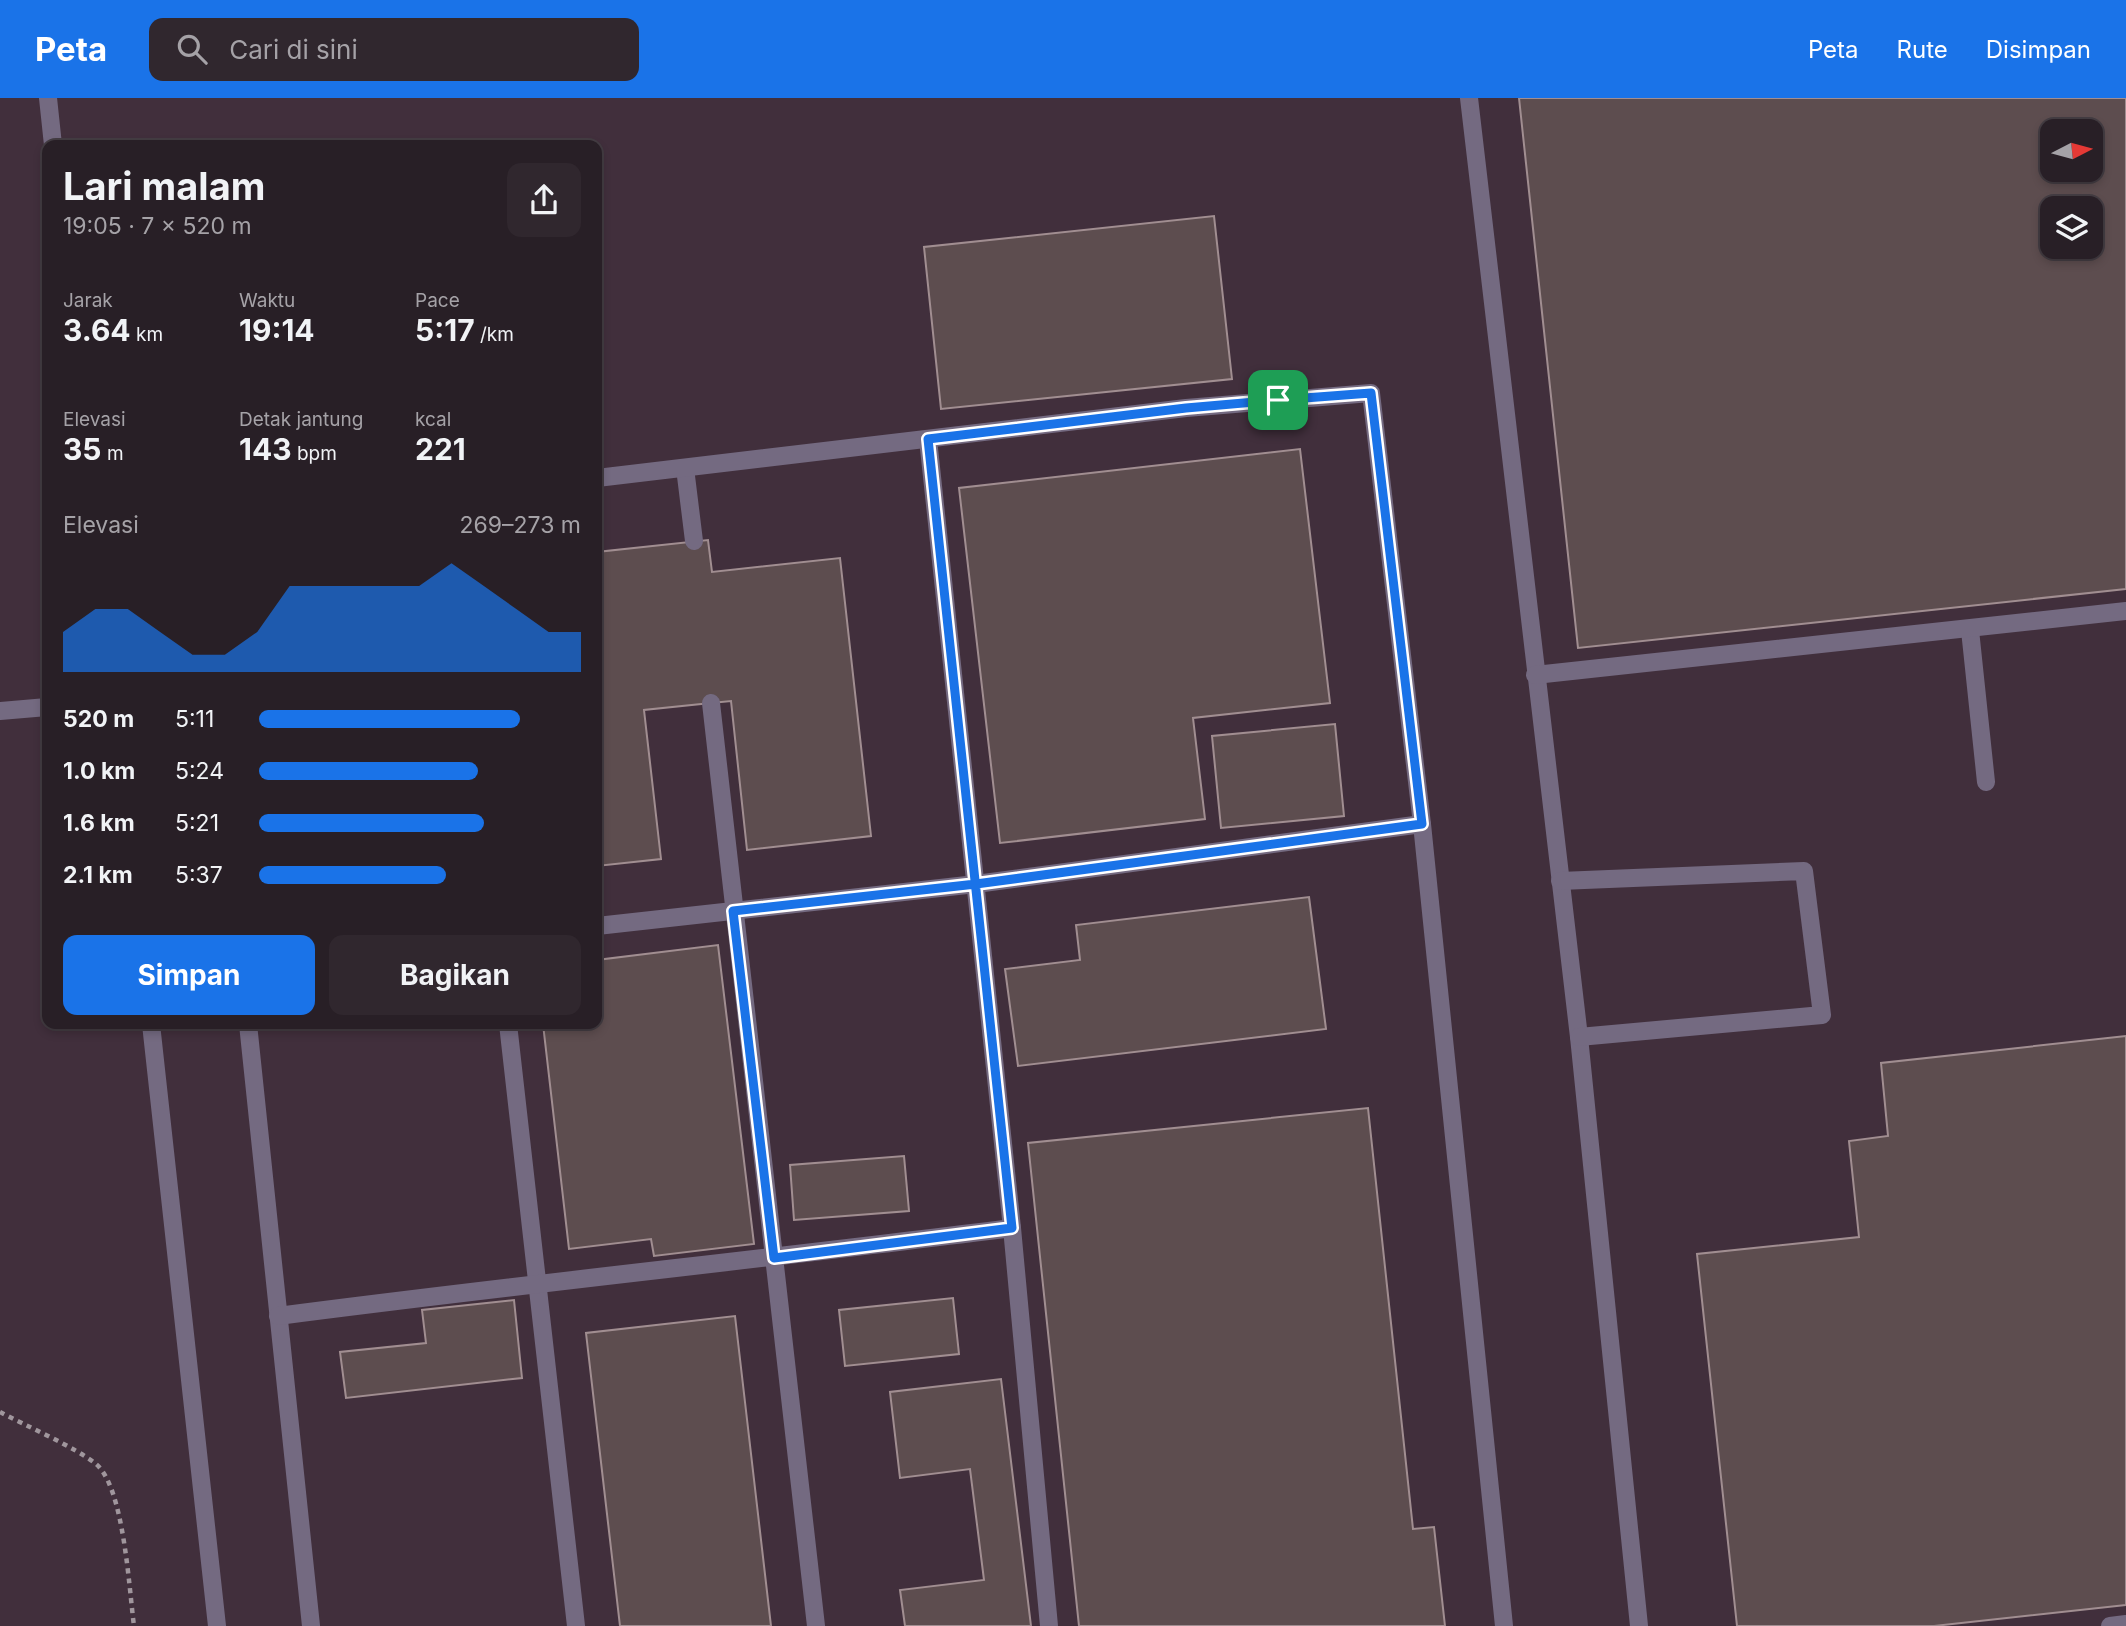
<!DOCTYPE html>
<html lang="id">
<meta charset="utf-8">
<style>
:root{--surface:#281f26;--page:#30272e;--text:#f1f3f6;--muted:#a5a2a7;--line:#443d43;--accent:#1a73e8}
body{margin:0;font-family:Inter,sans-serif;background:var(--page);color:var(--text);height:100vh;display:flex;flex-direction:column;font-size:26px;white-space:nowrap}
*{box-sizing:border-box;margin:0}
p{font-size:23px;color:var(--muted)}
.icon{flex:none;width:38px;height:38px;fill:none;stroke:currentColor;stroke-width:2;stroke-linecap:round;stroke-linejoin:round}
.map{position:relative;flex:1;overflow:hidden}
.sheet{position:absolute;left:42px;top:42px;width:560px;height:889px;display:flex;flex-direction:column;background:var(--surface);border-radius:14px;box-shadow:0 4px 10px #0003,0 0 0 2px var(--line)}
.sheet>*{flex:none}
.needle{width:46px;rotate:84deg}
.buttons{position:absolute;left:2040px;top:21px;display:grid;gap:14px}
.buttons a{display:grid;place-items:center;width:63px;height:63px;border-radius:14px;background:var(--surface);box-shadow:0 4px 10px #0003,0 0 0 2px var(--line);font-size:35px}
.pin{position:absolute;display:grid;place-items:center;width:60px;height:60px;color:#fff;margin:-30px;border-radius:14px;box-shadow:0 4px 10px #0006}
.round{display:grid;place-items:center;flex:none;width:74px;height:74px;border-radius:14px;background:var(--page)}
.head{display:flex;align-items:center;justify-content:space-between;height:119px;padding:0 21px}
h1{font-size:38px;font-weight:700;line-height:52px}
.metrics{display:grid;grid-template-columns:repeat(3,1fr);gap:10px;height:119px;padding:7px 21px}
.metrics div{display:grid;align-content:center}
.metrics b{font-size:30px;font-weight:700}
.metrics small{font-size:19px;font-weight:400}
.metrics p{font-size:19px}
.chart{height:196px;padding:14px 21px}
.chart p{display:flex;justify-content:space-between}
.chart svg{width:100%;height:126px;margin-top:7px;fill:var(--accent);opacity:.7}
.action{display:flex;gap:14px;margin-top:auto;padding:14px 21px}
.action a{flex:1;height:80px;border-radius:14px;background:var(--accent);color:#fff;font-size:28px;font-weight:700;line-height:80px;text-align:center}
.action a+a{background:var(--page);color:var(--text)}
ul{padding:0 21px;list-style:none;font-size:23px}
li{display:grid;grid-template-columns:112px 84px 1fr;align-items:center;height:52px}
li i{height:18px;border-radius:9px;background:var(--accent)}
header{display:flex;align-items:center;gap:42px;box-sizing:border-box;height:98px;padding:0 35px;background:var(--accent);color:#fff}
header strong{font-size:33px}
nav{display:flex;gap:38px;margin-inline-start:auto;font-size:24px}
.search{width:490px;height:63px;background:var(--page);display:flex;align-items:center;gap:18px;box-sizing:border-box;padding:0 24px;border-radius:14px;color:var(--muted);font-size:26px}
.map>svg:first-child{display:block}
</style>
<header>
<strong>Peta</strong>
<div class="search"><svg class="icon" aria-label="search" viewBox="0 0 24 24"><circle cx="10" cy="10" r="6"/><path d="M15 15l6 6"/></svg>Cari di sini</div>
<nav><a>Peta</a><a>Rute</a><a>Disimpan</a></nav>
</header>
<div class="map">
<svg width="2126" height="1528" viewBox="0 0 2126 1528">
<rect width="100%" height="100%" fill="#352932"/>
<path fill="#412f3c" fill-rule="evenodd" d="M0,0H2126V1528H0ZM2053,33H2091V72H2053ZM47,47H597V926H47ZM2053,110H2091V149H2053Z"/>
<g fill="#5d4d4f" stroke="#a18e91" stroke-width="2" fill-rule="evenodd">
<path d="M1519,0H2126V491L1578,550ZM2053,33H2091V72H2053ZM2053,110H2091V149H2053Z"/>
<polygon points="1214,118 1232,281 941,311 924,149"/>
<polygon points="1300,351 1330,605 1193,620 1205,721 1000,745 959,390"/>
<polygon points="708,442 712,474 840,460 871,738 747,752 731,603 711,605 644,612 661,761 597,768 597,454"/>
<polygon points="1335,626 1344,718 1221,730 1212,638"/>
<polygon points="1309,799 1326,931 1018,968 1005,871 1080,862 1076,827"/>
<polygon points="718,847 754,1146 654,1158 651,1141 569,1151 543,926 597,926 597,862"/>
<polygon points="2126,938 2126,1507 1934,1528 1737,1528 1697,1156 1859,1139 1849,1043 1888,1038 1881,965"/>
<polygon points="1368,1010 1413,1431 1434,1429 1445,1528 1079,1528 1028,1045"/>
<polygon points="904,1058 909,1113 794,1122 790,1067"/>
<polygon points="953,1200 959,1256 845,1268 839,1212"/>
<polygon points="514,1202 522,1280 346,1300 340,1254 426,1245 422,1212"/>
<polygon points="735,1218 771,1528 620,1528 586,1235"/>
<polygon points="1001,1281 1031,1528 905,1528 900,1492 984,1482 970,1371 900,1380 890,1294"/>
</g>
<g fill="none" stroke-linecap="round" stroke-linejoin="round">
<path stroke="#a0969d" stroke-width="4.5" stroke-dasharray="5 5" stroke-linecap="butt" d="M0,1314C26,1328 75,1349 96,1366C124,1389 129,1491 134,1528"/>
<g stroke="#746a81" stroke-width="18">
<polyline points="1469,0 1579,939 1639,1528"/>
<polyline points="685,370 694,443"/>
<polyline points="597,380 1186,310 1371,295 1422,726 1504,1528"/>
<polyline points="1970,532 1986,684"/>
<polyline points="1535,577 2126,513"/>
<polyline points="711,605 816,1528"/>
<polyline points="0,613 47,609"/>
<polyline points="1560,783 1804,773 1822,917 1579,939"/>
<polyline points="597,828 976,786 1422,726"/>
<polyline points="248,926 311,1528"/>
<polyline points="508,926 576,1528"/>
<polyline points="1012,1130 1049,1528"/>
<path d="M278,1218C522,1186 767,1161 1012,1130L928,341"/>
<polyline points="2110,1528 2126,1526"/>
</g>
<g stroke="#746a81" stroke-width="18">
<polyline points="48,0 53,47"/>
<polyline points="151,926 217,1528"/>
</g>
</g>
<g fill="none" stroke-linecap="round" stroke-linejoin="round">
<defs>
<polyline id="route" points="1278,302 1186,310 928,341 1012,1130 774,1160 733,813 976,786 1422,726 1371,295 1278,302"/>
</defs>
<use href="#route" stroke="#fff" stroke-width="14"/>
<use href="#route" stroke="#1a73e8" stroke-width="9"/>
</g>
</svg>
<div class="buttons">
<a><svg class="needle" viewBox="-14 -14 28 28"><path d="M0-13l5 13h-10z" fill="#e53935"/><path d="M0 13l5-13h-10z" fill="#a5a2a7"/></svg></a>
<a><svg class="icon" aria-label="layers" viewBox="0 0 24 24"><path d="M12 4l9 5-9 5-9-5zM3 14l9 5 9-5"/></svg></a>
</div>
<div class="pin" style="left:1278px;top:302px;background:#1e9e55"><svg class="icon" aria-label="arrive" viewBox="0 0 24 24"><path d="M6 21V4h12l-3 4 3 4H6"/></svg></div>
<section class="sheet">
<div class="head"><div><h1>Lari malam</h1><p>19:05 · 7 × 520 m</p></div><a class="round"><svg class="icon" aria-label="share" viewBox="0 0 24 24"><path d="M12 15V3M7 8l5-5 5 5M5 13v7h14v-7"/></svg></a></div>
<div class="metrics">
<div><p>Jarak</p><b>3.64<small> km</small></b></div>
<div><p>Waktu</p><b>19:14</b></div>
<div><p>Pace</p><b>5:17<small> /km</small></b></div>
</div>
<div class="metrics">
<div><p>Elevasi</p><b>35<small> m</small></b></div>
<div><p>Detak jantung</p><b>143<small> bpm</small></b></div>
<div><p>kcal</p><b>221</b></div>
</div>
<div class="chart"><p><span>Elevasi</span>269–273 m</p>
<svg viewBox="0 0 160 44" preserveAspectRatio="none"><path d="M0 44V30L10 22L20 22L30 30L40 38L50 38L60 30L70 14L80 14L90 14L100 14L110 14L120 6L130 14L140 22L150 30L160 30V44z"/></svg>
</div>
<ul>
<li><b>520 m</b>5:11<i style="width:81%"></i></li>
<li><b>1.0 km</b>5:24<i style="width:68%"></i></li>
<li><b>1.6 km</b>5:21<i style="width:70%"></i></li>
<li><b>2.1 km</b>5:37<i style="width:58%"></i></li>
</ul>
<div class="action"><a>Simpan</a><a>Bagikan</a></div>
</section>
</div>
